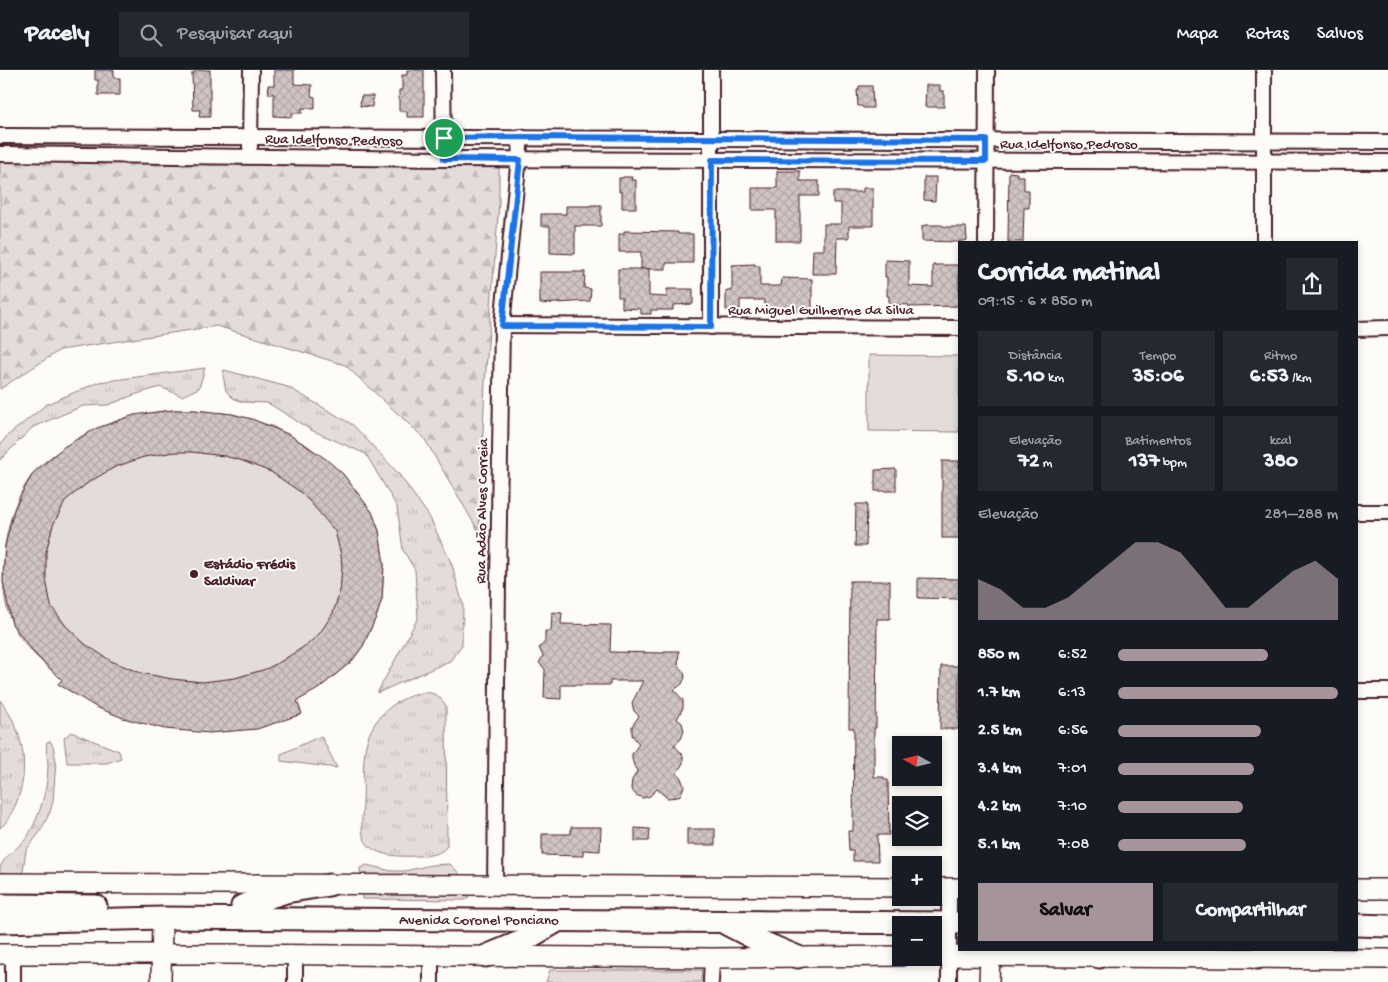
<!DOCTYPE html>
<html lang="pt">
<meta charset="utf-8">
<style>
:root{--surface:#171b24;--page:#242831;--text:#f1f3f6;--muted:#9ea1a6;--line:#363941;--accent:#a6949b}
body{margin:0;font-family:"Gochi Hand",sans-serif;background:var(--page);color:var(--text);height:100vh;display:flex;flex-direction:column;font-size:19px;white-space:nowrap}
*{box-sizing:border-box;margin:0}
p{font-size:16px;color:var(--muted)}
.icon{flex:none;width:28px;height:28px;fill:none;stroke:currentColor;stroke-width:2;stroke-linecap:round;stroke-linejoin:round}
.map{position:relative;flex:1;overflow:hidden}
.sheet{position:absolute;left:958px;top:171px;width:400px;height:710px;display:flex;flex-direction:column;background:var(--surface);border-radius:0px;box-shadow:0 2px 8px #0003}
.sheet>*{flex:none}
.needle{width:32px;rotate:278deg}
.tools{position:absolute;left:892px;top:666px;display:grid;gap:10px}
.tools a{display:grid;place-items:center;width:50px;height:50px;border-radius:0px;background:var(--surface);box-shadow:0 2px 8px #0003;font-size:25px}
.pin{position:absolute;display:grid;place-items:center;width:42px;height:42px;color:#fff;margin:-21px;border:2px solid #fff;border-radius:50%;box-shadow:0 1px 5px #0007}
.round{display:grid;place-items:center;flex:none;width:52px;height:52px;border-radius:0px;background:var(--page)}
.summary{display:flex;align-items:center;justify-content:space-between;height:85px;padding:0 20px}
h1{font-size:28px;font-weight:700;line-height:38px}
.stats{display:grid;grid-template-columns:repeat(3,1fr);gap:8px;height:85px;padding:5px 20px}
.stats div{display:grid;align-content:center;border-radius:0px;background:var(--page);text-align:center}
.stats b{font-size:21px;font-weight:700}
.stats small{font-size:14px;font-weight:400}
.stats p{font-size:14px}
.chart{height:140px;padding:10px 20px}
.chart p{display:flex;justify-content:space-between}
.chart svg{width:100%;height:90px;margin-top:5px;fill:var(--accent);opacity:.7}
.cta{display:flex;gap:10px;margin-top:auto;padding:10px 20px}
.cta a{flex:1;height:58px;border-radius:0px;background:var(--accent);color:#111;font-size:20px;font-weight:700;line-height:58px;text-align:center}
.cta a+a{background:var(--page);color:var(--text)}
ul{padding:0 20px;list-style:none;font-size:16px}
li{display:grid;grid-template-columns:80px 60px 1fr;align-items:center;height:38px}
li i{height:12px;border-radius:6px;background:var(--accent)}
header{display:flex;align-items:center;gap:30px;box-sizing:border-box;height:70px;padding:0 25px;background:var(--surface);border-bottom:1px solid var(--line)}
header strong{font-size:24px}
nav{display:flex;gap:28px;margin-inline-start:auto;font-size:18px}
.search{width:350px;height:45px;background:var(--page);display:flex;align-items:center;gap:12px;box-sizing:border-box;padding:0 18px;border-radius:0px;color:var(--muted);font-size:19px}
.map>svg:first-child{display:block}
</style>
<header>
<strong>Pacely</strong>
<div class="search"><svg class="icon" aria-label="search" viewBox="0 0 24 24"><circle cx="10" cy="10" r="6"/><path d="M15 15l6 6"/></svg>Pesquisar aqui</div>
<nav><a>Mapa</a><a>Rotas</a><a>Salvos</a></nav>
</header>
<div class="map">
<svg width="1388" height="912" viewBox="0 0 1388 912">
<defs>
<pattern id="forest-firs" width="22" height="20" patternUnits="userSpaceOnUse" patternTransform="scale(1.25)"><rect width="22" height="20" fill="#e3dcda"/><path d="M5 1l3.5 6h-7zM16 11l3.5 6h-7z" fill="#c4bcbb"/></pattern>
<pattern id="park-tufts" width="24" height="20" patternUnits="userSpaceOnUse" patternTransform="scale(1.25)"><rect width="24" height="20" fill="#e3dcda"/><path d="M3 7l-1-3M5 7V3M7 7l1-3M15 17l-1-3M17 17v-4M19 17l1-3" fill="none" stroke="#c4bcbb"/></pattern>
<pattern id="building-cross-hatch" width="8" height="8" patternUnits="userSpaceOnUse" patternTransform="scale(1.25)"><rect width="8" height="8" fill="#d0c5c4"/><path d="M0 0l8 8M0 8l8-8" fill="none" stroke="#b4a9a9"/></pattern>
</defs>
<rect width="100%" height="100%" fill="#fdfcf7"/>
<filter id="ink" filterUnits="userSpaceOnUse"><feTurbulence type="fractalNoise" baseFrequency=".02" numOctaves="2"/><feDisplacementMap in="SourceGraphic" scale="10" xChannelSelector="R" yChannelSelector="G"/><feConvolveMatrix kernelMatrix="1 2 1 2 8 2 1 2 1" color-interpolation-filters="sRGB"/></filter>
<g filter="url(#ink)">
<g fill="#e3dcda" stroke="#967e82">
<polygon points="869,285 959,286 959,362 869,361"/>
<path d="M173,340H194L232,344L272,356L308,376L343,404L372,442L379,461L384,495L382,529L377,545L363,576L352,591L318,619L74,618C54,604 22,577 12,553C3,534 2,507 4,486C6,457 15,428 32,405C39,396 49,388 58,382C92,356 131,344 173,340Z"/>
<polygon points="550,900 702,900 701,912 546,912"/>
</g>
<polygon fill="url(#forest-firs)" stroke="#967e82" points="0,89 431,91 499,98 499,134 485,312 479,462 424,368 345,295 217,256 60,280 0,319"/>
<g fill="url(#park-tufts)" stroke="#967e82">
<polygon points="205,298 199,318 182,326 160,317 134,325 108,335 83,336 33,357 0,390 0,375 7,366 47,334 99,312"/>
<polygon points="224,300 288,317 353,355 398,403 429,446 452,495 463,535 462,575 450,591 377,623 418,548 415,500 403,480 397,437 366,384 311,360 268,333 242,332 233,328 226,321 223,305"/>
<path d="M425,622C435,623 441,627 446,636L447,776C441,785 427,786 416,786C402,787 379,786 369,776C358,765 363,745 363,732C364,713 362,693 366,675C372,646 397,627 425,622Z"/>
<path d="M0,630C24,660 31,700 15,736C11,744 7,753 0,758Z"/>
<polygon points="71,662 119,681 121,688 107,693 67,693 64,668"/>
<polygon points="321,666 337,698 281,691 281,684"/>
<path d="M50,671L53,676L56,691L53,731L50,742L40,762L26,780L19,829L5,825L0,821C0,815 0,804 0,798C4,785 21,777 28,766C40,746 48,718 48,695C48,687 45,679 47,672Z"/>
<path d="M450,794C460,803 466,812 469,826L466,830L362,829L360,798L367,795L391,801H405L431,795Z"/>
</g>
<g fill="url(#building-cross-hatch)" stroke="#4a1f2b" fill-rule="evenodd">
<polygon points="95,0 114,0 114,8 120,8 120,25 98,25 98,10 95,10"/>
<polygon points="195,0 210,0 210,47 199,47 200,40 193,40 192,3 195,3"/>
<polygon points="274,0 294,0 294,14 312,15 311,26 315,27 315,39 302,38 302,43 292,43 292,47 274,46 274,24 269,24 268,15 274,15"/>
<polygon points="407,0 424,0 424,47 407,47 407,41 399,41 399,20 402,20 402,5 407,5"/>
<polygon points="926,15 940,15 940,21 944,21 944,37 925,37"/>
<polygon points="859,16 872,16 873,38 863,38 862,36 858,36 857,20 859,20"/>
<polygon points="361,26 373,26 372,37 360,36"/>
<polygon points="777,101 800,101 800,111 819,111 819,126 800,126 800,171 776,171 776,140 752,140 752,118 777,118"/>
<polygon points="1009,102 1017,103 1017,106 1024,106 1024,120 1029,120 1029,138 1024,138 1023,172 1008,172"/>
<polygon points="623,107 632,107 631,110 636,110 636,138 622,138 622,122 619,122 619,108 623,108"/>
<polygon points="924,107 936,107 935,131 924,130"/>
<polygon points="863,118 873,118 873,156 849,156 849,168 837,168 836,204 812,204 813,180 824,180 824,154 841,154 841,133 833,133 833,122 863,122"/>
<polygon points="591,135 601,135 601,156 575,156 575,184 550,183 550,156 541,156 541,144 566,144 566,136 591,136"/>
<polygon points="926,155 941,155 946,157 966,157 967,170 958,172 922,171 922,156"/>
<polygon points="624,161 678,162 678,164 693,164 693,193 666,193 666,199 641,199 641,182 619,182 619,164 624,164"/>
<polygon points="885,190 909,191 909,216 933,217 933,195 959,195 959,236 909,237 909,235 889,234 889,226 887,226 887,207 885,207"/>
<polygon points="755,194 755,196 760,196 760,216 781,216 782,208 812,209 812,239 810,239 810,241 765,241 764,230 740,230 740,240 726,240 726,221 732,221 732,195"/>
<polygon points="618,199 649,199 649,226 667,227 667,219 693,219 693,234 673,235 673,240 651,240 651,244 641,244 641,239 622,238 622,227 618,227"/>
<polygon points="540,202 585,202 584,218 591,219 590,231 540,234"/>
<path d="M173,340H194L232,344L252,349L290,365L326,389L343,404L372,442L379,461L384,495L382,529L377,545L363,576L352,591L318,619L297,631L302,644L257,659L209,663L165,659L123,648L96,637L58,614L62,610L35,584L12,554L3,512L5,476L14,440L22,423L33,403L65,376L97,358L134,345ZM175,382H192L224,386L240,390L271,402L299,421L312,434L335,461L341,485L342,497L340,521L333,543L320,563L308,574L280,592L266,599L235,608L203,612L172,609L141,603L111,591L85,574L66,556L51,536L46,509V482L53,455L66,430L89,412L115,397L144,387Z"/>
<rect x="942" y="391" width="17" height="77"/>
<polygon points="896,399 896,421 875,421 875,400"/>
<polygon points="856,434 867,434 866,476 855,476"/>
<polygon points="918,508 959,509 959,529 918,528"/>
<polygon points="850,511 890,511 890,549 877,549 876,658 874,658 874,707 884,707 884,710 888,710 889,765 877,765 878,791 853,791 853,781 849,781 848,761 853,761 854,658 849,658"/>
<polygon points="552,542 562,543 561,554 611,555 610,582 664,583 664,581 679,581 678,595 684,602 685,607 682,614 674,620 683,630 683,638 677,649 682,653 684,661 681,669 674,675 683,685 683,693 677,703 681,708 684,716 681,724 678,727 667,728 657,719 650,726 643,728 636,725 631,719 632,710 638,700 634,696 632,688 632,684 639,674 632,665 632,656 639,646 634,641 632,633 643,611 610,611 610,615 561,615 561,629 544,628 545,599 539,593 543,586 539,578 545,572 545,561 551,561"/>
<polygon points="941,596 959,596 959,659 940,659"/>
<polygon points="571,757 601,757 600,781 583,780 583,786 542,785 542,764 571,764"/>
<polygon points="635,758 650,759 649,771 635,771"/>
<rect x="687" y="759" width="28" height="16"/>
</g>
<g fill="none" stroke-linecap="round" stroke-linejoin="round">
<defs>
<g id="street">
<polyline points="443,0 444,89"/>
<polyline points="1264,0 1264,172"/>
<polyline points="0,66 1388,72"/>
<polyline points="250,77 251,0"/>
<polyline points="0,84 444,89 1388,92"/>
<polyline points="986,172 987,0"/>
<polyline points="502,255 959,258"/>
<polyline points="711,257 711,0"/>
<polyline points="1356,259 1388,258"/>
<polyline points="1356,442 1388,442"/>
<polyline points="1356,621 1388,621"/>
<polyline points="495,816 498,512 502,255 521,67"/>
<polyline points="13,912 13,884"/>
<polyline points="295,912 295,885"/>
<polyline points="431,912 431,885"/>
<polyline points="711,912 712,888"/>
<polyline points="949,912 949,818"/>
</g>
<g id="secondary">
<polyline points="0,813 901,817"/>
<polyline points="934,818 959,818"/>
<polyline points="1356,819 1388,819"/>
<polyline points="0,884 220,884 712,888 901,886"/>
<polyline points="934,886 1388,889"/>
<polyline points="161,912 162,848"/>
<polyline points="989,912 990,886"/>
</g>
<g id="primary">
<polyline points="0,835 96,836"/>
<polyline points="242,836 286,822 329,815"/>
<polyline points="0,852 162,848 959,853"/>
<polyline points="726,854 755,869 798,887"/>
<polyline points="1356,855 1388,856"/>
<polyline points="1090,880 1099,887"/>
<polyline points="486,886 527,869 556,852"/>
<polyline points="1257,888 1278,880"/>
</g>
</defs>
<use href="#street" stroke="#4a1f2b" stroke-width="18"/>
<use href="#secondary" stroke="#4a1f2b" stroke-width="22"/>
<use href="#primary" stroke="#4a1f2b" stroke-width="25"/>
<use href="#street" stroke="#fdfcf7" stroke-width="14"/>
<use href="#secondary" stroke="#fdfcf7" stroke-width="19"/>
<use href="#primary" stroke="#fdfcf7" stroke-width="21"/>
</g>
</g>
<g fill="none" stroke-linecap="round" stroke-linejoin="round" filter="url(#ink)">
<defs>
<polygon id="route" points="521,67 986,70 986,91 712,90 711,257 502,256 520,90 444,89 444,68"/>
</defs>
<use href="#route" stroke="#fff" stroke-width="10"/>
<use href="#route" stroke="#1a73e8" stroke-width="6"/>
</g>
<circle fill="#4a1f2b" stroke="#fdfcf7" stroke-width="2" cx="194" cy="504" r="5"/>
<g text-anchor="middle" dominant-baseline="central" stroke-width="4" stroke-linejoin="round" paint-order="stroke">
<g font-size="15" fill="#4a1f2b" stroke="#fdfcf7">
<text transform="translate(334 71) rotate(1)">Rua Idelfonso Pedroso</text>
<text x="1069" y="75">Rua Idelfonso Pedroso</text>
<text x="821" y="241">Rua Miguel Guilherme da Silva</text>
<text transform="translate(483 441) rotate(-89)">Rua Adão Alves Correia</text>
<text x="479" y="851">Avenida Coronel Ponciano</text>
</g>
<g font-size="15" font-weight="bold" fill="#4a1f2b" stroke="#fdfcf7" text-anchor="start">
<text x="204" y="495">Estádio Frédis<tspan x="204" dy="17">Saldivar</tspan></text>
</g>
</g>
</svg>
<div class="tools">
<a><svg class="needle" viewBox="-14 -14 28 28"><path d="M0-13l5 13h-10z" fill="#e53935"/><path d="M0 13l5-13h-10z" fill="#9ea1a6"/></svg></a>
<a><svg class="icon" aria-label="layers" viewBox="0 0 24 24"><path d="M12 4l9 5-9 5-9-5zM3 14l9 5 9-5"/></svg></a>
<a>+</a>
<a>−</a>
</div>
<div class="pin" style="left:444px;top:68px;background:#1e9e55"><svg class="icon" aria-label="arrive" viewBox="0 0 24 24"><path d="M6 21V4h12l-3 4 3 4H6"/></svg></div>
<section class="sheet">
<div class="summary"><div><h1>Corrida matinal</h1><p>09:15 · 6 × 850 m</p></div><a class="round"><svg class="icon" aria-label="share" viewBox="0 0 24 24"><path d="M12 15V3M7 8l5-5 5 5M5 13v7h14v-7"/></svg></a></div>
<div class="stats">
<div><p>Distância</p><b>5.10<small> km</small></b></div>
<div><p>Tempo</p><b>35:06</b></div>
<div><p>Ritmo</p><b>6:53<small> /km</small></b></div>
</div>
<div class="stats">
<div><p>Elevação</p><b>72<small> m</small></b></div>
<div><p>Batimentos</p><b>137<small> bpm</small></b></div>
<div><p>kcal</p><b>380</b></div>
</div>
<div class="chart"><p><span>Elevação</span>281–288 m</p>
<svg viewBox="0 0 160 44" preserveAspectRatio="none"><path d="M0 44V24L10 29L20 38L30 38L40 33L50 24L60 15L70 6L80 6L90 11L100 24L110 38L120 38L130 29L140 20L150 15L160 24V44z"/></svg>
</div>
<ul>
<li><b>850 m</b>6:52<i style="width:68%"></i></li>
<li><b>1.7 km</b>6:13<i style="width:100%"></i></li>
<li><b>2.5 km</b>6:56<i style="width:65%"></i></li>
<li><b>3.4 km</b>7:01<i style="width:62%"></i></li>
<li><b>4.2 km</b>7:10<i style="width:57%"></i></li>
<li><b>5.1 km</b>7:08<i style="width:58%"></i></li>
</ul>
<div class="cta"><a>Salvar</a><a>Compartilhar</a></div>
</section>
</div>
